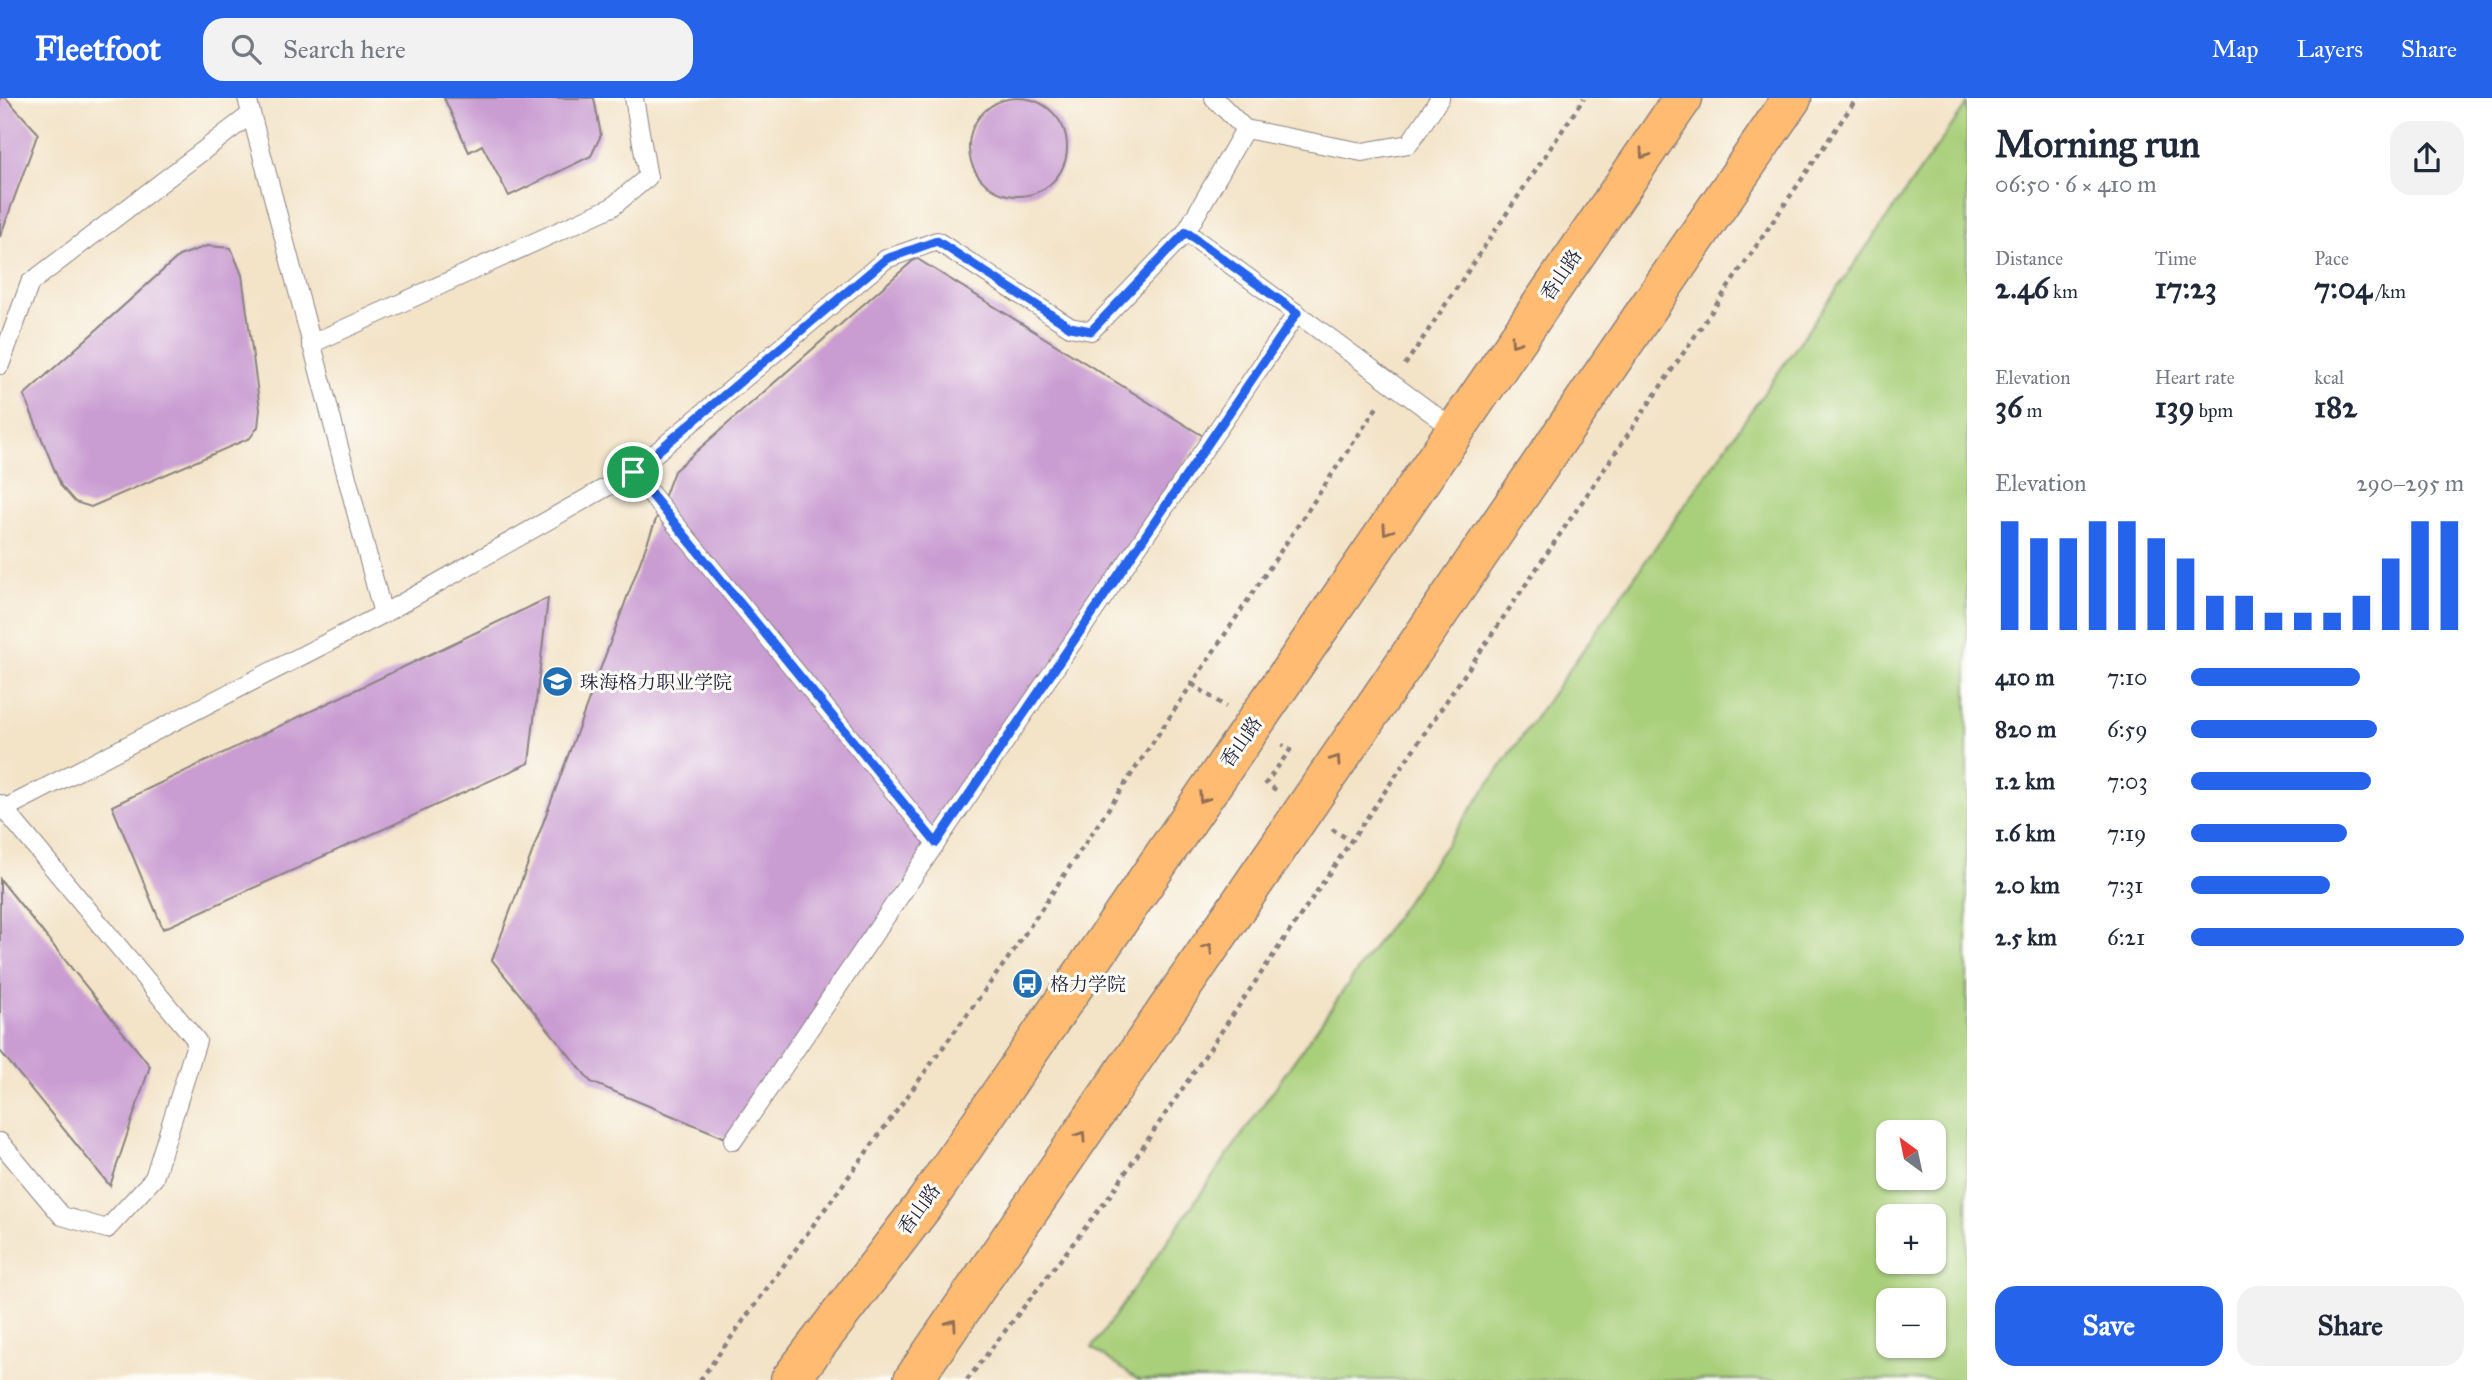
<!DOCTYPE html>
<meta charset="utf-8">
<style>
:root{--surface:#fff;--page:#f2f2f3;--text:#1f2937;--muted:#747a83;--accent:#2563eb}
body{margin:0;font-family:"IM FELL Great Primer","Noto Serif SC",serif;background:var(--page);color:var(--text);height:100vh;display:flex;flex-direction:column;font-size:26px;white-space:nowrap}
*{box-sizing:border-box;margin:0}
p{font-size:23px;color:var(--muted)}
.icon{flex:none;width:38px;height:38px;fill:none;stroke:currentColor;stroke-width:2;stroke-linecap:round;stroke-linejoin:round}
.map{position:relative;flex:1;overflow:hidden}
.side{display:flex;flex-direction:column;background:var(--surface);width:525px}
.side>*{flex:none}
.needle{width:46px;rotate:327deg}
.buttons{position:absolute;left:1876px;top:1022px;display:grid;gap:14px}
.buttons a{display:grid;place-items:center;width:70px;height:70px;border-radius:14px;background:var(--surface);box-shadow:0 2px 5px #0004;font-size:35px}
.pin{position:absolute;display:grid;place-items:center;width:60px;height:60px;color:#fff;margin:-30px;border:4px solid #fff;border-radius:50%;box-shadow:0 2px 7px #0007}
.round{display:grid;place-items:center;flex:none;width:74px;height:74px;border-radius:21px;background:var(--page)}
.head{display:flex;align-items:center;justify-content:space-between;height:119px;padding:0 28px}
h1{font-size:38px;font-weight:700;line-height:52px}
.metrics{display:grid;grid-template-columns:repeat(3,1fr);gap:10px;height:119px;padding:7px 28px}
.metrics div{display:grid;align-content:center}
.metrics b{font-size:30px;font-weight:700}
.metrics small{font-size:19px;font-weight:400}
.metrics p{font-size:19px}
.chart{height:196px;padding:14px 28px}
.chart p{display:flex;justify-content:space-between}
.chart svg{width:100%;height:126px;margin-top:7px;stroke:var(--accent);stroke-width:6}
.action{display:flex;gap:14px;margin-top:auto;padding:14px 28px}
.action a{flex:1;height:80px;border-radius:21px;background:var(--accent);color:#fff;font-size:28px;font-weight:700;line-height:80px;text-align:center}
.action a+a{background:var(--page);color:var(--text)}
ul{padding:0 28px;list-style:none;font-size:23px}
li{display:grid;grid-template-columns:112px 84px 1fr;align-items:center;height:52px}
li i{height:18px;border-radius:9px;background:var(--accent)}
header{display:flex;align-items:center;gap:42px;box-sizing:border-box;height:98px;padding:0 35px;background:var(--accent);color:#fff}
header strong{font-size:33px}
nav{display:flex;gap:38px;margin-inline-start:auto;font-size:24px}
.search{width:490px;height:63px;background:var(--page);display:flex;align-items:center;gap:18px;box-sizing:border-box;padding:0 24px;border-radius:21px;color:var(--muted);font-size:26px}
main{display:flex;flex:1;min-height:0}
.map>svg:first-child{display:block}
</style>
<header>
<strong>Fleetfoot</strong>
<div class="search"><svg class="icon" aria-label="search" viewBox="0 0 24 24"><circle cx="10" cy="10" r="6"/><path d="M15 15l6 6"/></svg>Search here</div>
<nav><a>Map</a><a>Layers</a><a>Share</a></nav>
</header>
<main>
<div class="map">
<svg width="1967" height="1282" viewBox="0 0 1967 1282">
<rect width="100%" height="100%" fill="#fdfcf7"/>
<filter id="ink" filterUnits="userSpaceOnUse"><feTurbulence type="fractalNoise" baseFrequency=".0143" numOctaves="2"/><feDisplacementMap in="SourceGraphic" scale="14" xChannelSelector="R" yChannelSelector="G"/><feConvolveMatrix kernelMatrix="1 2 1 2 8 2 1 2 1" color-interpolation-filters="sRGB"/></filter>
<filter id="wash" filterUnits="userSpaceOnUse"><feTurbulence type="fractalNoise" baseFrequency=".00686" numOctaves="4" result="noise"/><feDisplacementMap in="SourceGraphic" scale="28" xChannelSelector="R" yChannelSelector="G"/><feGaussianBlur stdDeviation="1.57" result="paint"/><feColorMatrix in="noise" values="0 0 0 0 0 0 0 0 0 0 0 0 0 0 0 0 0 1.4 0 .05"/><feComposite in="paint" operator="in"/></filter>
<g filter="url(#wash)">
<rect width="100%" height="100%" fill="#f3e3c7"/>
<path fill="#a8cf79" stroke="#65785a" stroke-width="2" fill-rule="evenodd" d="M1967,6V1282H1138L1092,1250ZM1888,1034H1934V1080H1888ZM1888,1118H1934V1164H1888ZM1888,1202H1934V1248H1888Z"/>
<g id="blocks">
<g fill="#c99cd2">
<circle cx="1018" cy="49" r="49"/>
<polygon points="0,0 6,0 38,35 0,139"/>
<polygon points="444,0 594,0 601,37 591,58 509,98 482,47 469,54"/>
<polygon points="207,148 231,150 242,177 260,311 258,329 250,340 91,409 75,404 61,388 24,297 179,158"/>
<polygon points="916,160 1203,338 733,1043 591,984 492,862 674,373"/>
<polygon points="548,500 529,665 163,831 112,708"/>
<polygon points="0,781 150,968 110,1088 0,953"/>
</g>
</g>
</g>
<g filter="url(#ink)">
<use href="#blocks" fill-opacity="0" stroke="#8a8281" stroke-width="2"/>
<g fill="none" stroke-linecap="round" stroke-linejoin="round">
<defs>
<g id="lane">
<polyline points="247,0 383,516"/>
<polyline points="1214,0 1245,31"/>
<polyline points="1440,0 1409,46 1362,54 1245,31 1186,134 1455,332"/>
<polyline points="311,246 612,109 648,79 634,0"/>
<polyline points="0,267 30,185 251,16"/>
<polyline points="633,374 886,161 937,143 1070,229 1091,233 1186,134"/>
<polyline points="0,706 197,943 154,1080 107,1131 62,1118 0,1044"/>
<polyline points="4,711 383,516 633,374 936,745"/>
<polyline points="733,1043 1297,215"/>
</g>
<g id="primary">
<polyline points="790,1282 926,1104 1683,0"/>
<polyline points="913,1282 1792,0"/>
</g>
</defs>
<use href="#lane" stroke="#8a8281" stroke-width="20"/>
<use href="#primary" stroke="#8a8281" stroke-width="41"/>
<g stroke="#8a8281" stroke-width="4.5" stroke-dasharray="5 5" stroke-linecap="butt">
<polyline points="1405,267 1584,0"/>
<polyline points="1192,586 1226,609"/>
<polyline points="1276,692 1266,685 1290,652 1282,647"/>
<polyline points="1332,731 1351,743"/>
<polyline points="700,1282 1012,855 1379,306"/>
<polyline points="967,1282 1106,1103 1857,0"/>
</g>
<use href="#lane" stroke="#fff" stroke-width="18"/>
<use href="#primary" stroke="#ffbb71" stroke-width="38"/>
</g>
<defs><path id="oneway-chevron" d="M-2-3.5L2.5 0L-2 3.5" fill="none" stroke-width="1.6" stroke-linecap="round" stroke-linejoin="round" transform="scale(1.75)"/></defs>
<g stroke="#906e56">
<use href="#oneway-chevron" transform="translate(1644 56) rotate(124)"/>
<use href="#oneway-chevron" transform="translate(1515 244) rotate(124)"/>
<use href="#oneway-chevron" transform="translate(1387 432) rotate(124)"/>
<use href="#oneway-chevron" transform="translate(1336 662) rotate(-55)"/>
<use href="#oneway-chevron" transform="translate(1203 700) rotate(124)"/>
<use href="#oneway-chevron" transform="translate(1208 850) rotate(-56)"/>
<use href="#oneway-chevron" transform="translate(1081 1038) rotate(-56)"/>
<use href="#oneway-chevron" transform="translate(952 1226) rotate(-55)"/>
</g>
</g>
<g fill="none" stroke-linecap="round" stroke-linejoin="round" filter="url(#ink)">
<defs>
<polygon id="route" points="1186,134 1297,215 936,745 633,374 886,161 937,143 1070,229 1091,233"/>
</defs>
<use href="#route" stroke="#fff" stroke-width="14"/>
<use href="#route" stroke="#2563eb" stroke-width="9"/>
</g>
<defs>
<symbol id="university-disc" viewBox="-11 -11 22 22"><circle r="9.5" fill="#1f6fb2" stroke="#fdfcf7"/><path d="M0-5L7-2L0 1L-7-2ZM-4 1L0 2.5L4 1V4Q0 6-4 4Z" fill="#fff"/></symbol>
<symbol id="bus-disc" viewBox="-11 -11 22 22"><circle r="9.5" fill="#1f6fb2" stroke="#fdfcf7"/><path d="M-5-6H5V4H4V6H2V4H-2V6H-4V4H-5ZM-3.5-4V0h7V-4ZM-3.5 1.2v1.5H-2V1.2ZM2 1.2v1.5H3.5V1.2Z" fill="#fff"/></symbol>
</defs>
<g fill-rule="evenodd">
<use href="#university-disc" x="540" y="566" width="35" height="35"/>
<use href="#bus-disc" x="1010" y="868" width="35" height="35"/>
</g>
<g text-anchor="middle" dominant-baseline="central" stroke-width="6" stroke-linejoin="round" paint-order="stroke">
<g font-size="19" fill="#22223b" stroke="#fdfcf7">
<text transform="translate(1561 177) rotate(-56)">香山路</text>
<text transform="translate(1241 644) rotate(-55)">香山路</text>
<text transform="translate(919 1111) rotate(-54)">香山路</text>
</g>
<g font-size="19" fill="#22223b" stroke="#fdfcf7" text-anchor="start">
<text x="580" y="584">珠海格力职业学院</text>
<text x="1050" y="886">格力学院</text>
</g>
</g>
</svg>
<div class="buttons">
<a><svg class="needle" viewBox="-14 -14 28 28"><path d="M0-13l5 13h-10z" fill="#e53935"/><path d="M0 13l5-13h-10z" fill="#747a83"/></svg></a>
<a>+</a>
<a>−</a>
</div>
<div class="pin" style="left:633px;top:374px;background:#1e9e55"><svg class="icon" aria-label="arrive" viewBox="0 0 24 24"><path d="M6 21V4h12l-3 4 3 4H6"/></svg></div>
</div>
<section class="side">
<div class="head"><div><h1>Morning run</h1><p>06:50 · 6 × 410 m</p></div><a class="round"><svg class="icon" aria-label="share" viewBox="0 0 24 24"><path d="M12 15V3M7 8l5-5 5 5M5 13v7h14v-7"/></svg></a></div>
<div class="metrics">
<div><p>Distance</p><b>2.46<small> km</small></b></div>
<div><p>Time</p><b>17:23</b></div>
<div><p>Pace</p><b>7:04<small> /km</small></b></div>
</div>
<div class="metrics">
<div><p>Elevation</p><b>36<small> m</small></b></div>
<div><p>Heart rate</p><b>139<small> bpm</small></b></div>
<div><p>kcal</p><b>182</b></div>
</div>
<div class="chart"><p><span>Elevation</span>290–295 m</p>
<svg viewBox="0 0 160 44" preserveAspectRatio="none"><path d="M5 44V6M15 44V12M25 44V12M35 44V6M45 44V6M55 44V12M65 44V19M75 44V32M85 44V32M95 44V38M105 44V38M115 44V38M125 44V32M135 44V19M145 44V6M155 44V6"/></svg>
</div>
<ul>
<li><b>410 m</b>7:10<i style="width:62%"></i></li>
<li><b>820 m</b>6:59<i style="width:68%"></i></li>
<li><b>1.2 km</b>7:03<i style="width:66%"></i></li>
<li><b>1.6 km</b>7:19<i style="width:57%"></i></li>
<li><b>2.0 km</b>7:31<i style="width:51%"></i></li>
<li><b>2.5 km</b>6:21<i style="width:100%"></i></li>
</ul>
<div class="action"><a>Save</a><a>Share</a></div>
</section>
</main>
